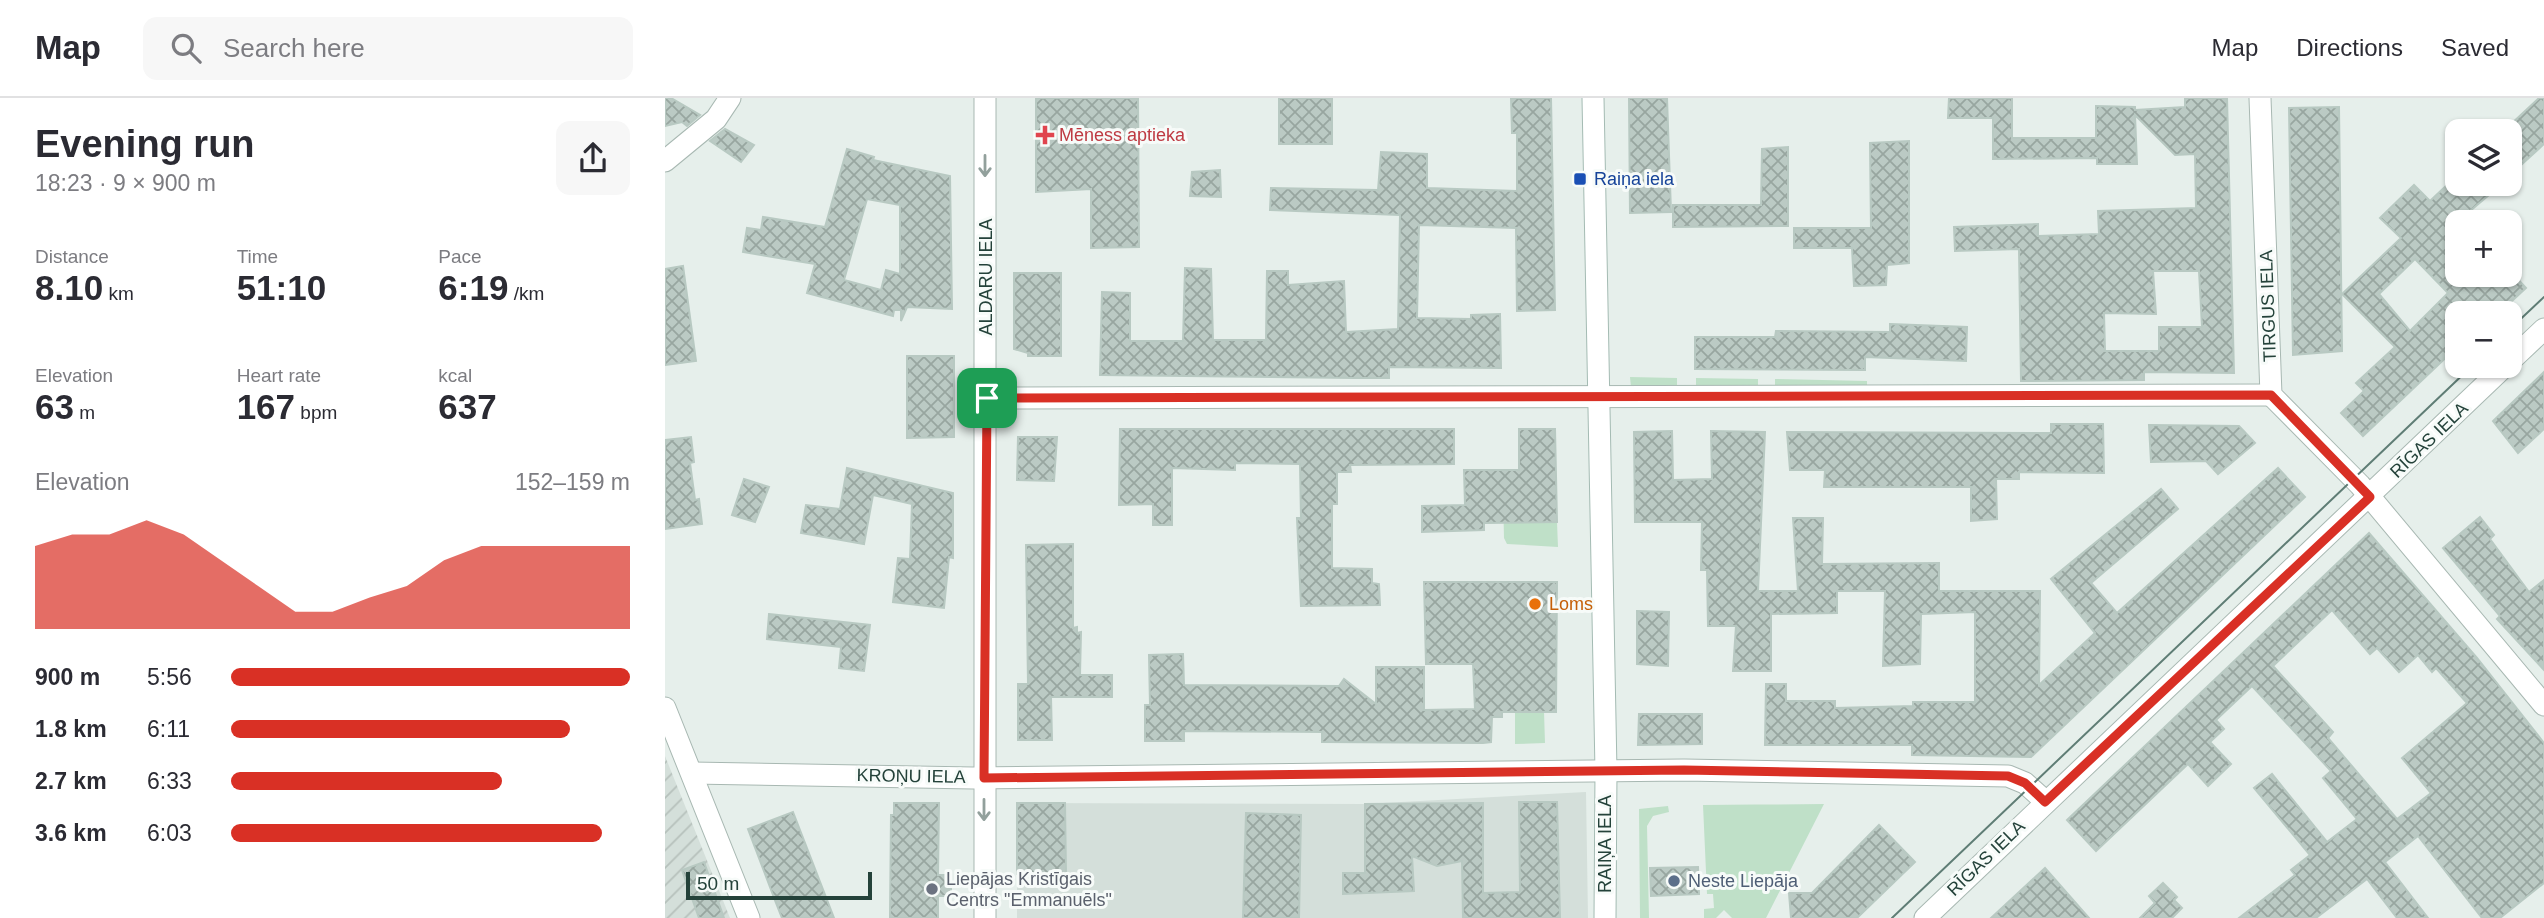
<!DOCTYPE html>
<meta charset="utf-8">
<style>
:root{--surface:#fff;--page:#f7f7f7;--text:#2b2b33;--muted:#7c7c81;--line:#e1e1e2;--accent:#d93025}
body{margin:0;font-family:Arial,sans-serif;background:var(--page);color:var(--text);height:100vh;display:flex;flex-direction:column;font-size:26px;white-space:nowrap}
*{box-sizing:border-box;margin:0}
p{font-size:23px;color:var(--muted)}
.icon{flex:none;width:38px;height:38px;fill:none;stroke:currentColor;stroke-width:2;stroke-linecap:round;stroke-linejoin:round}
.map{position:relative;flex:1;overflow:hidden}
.sheet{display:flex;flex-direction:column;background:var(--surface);width:665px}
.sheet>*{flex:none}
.buttons{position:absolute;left:1780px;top:21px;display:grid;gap:14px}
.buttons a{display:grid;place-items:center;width:77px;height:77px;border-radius:14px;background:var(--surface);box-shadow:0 2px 5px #0004;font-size:35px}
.scale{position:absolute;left:21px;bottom:18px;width:186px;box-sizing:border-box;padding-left:7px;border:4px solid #24423a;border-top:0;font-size:19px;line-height:24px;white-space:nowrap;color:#24423a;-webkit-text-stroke:5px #f7fbf9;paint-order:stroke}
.pin{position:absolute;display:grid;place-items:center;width:60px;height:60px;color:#fff;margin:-30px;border-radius:14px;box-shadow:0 4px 10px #0006}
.round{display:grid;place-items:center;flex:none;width:74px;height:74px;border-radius:14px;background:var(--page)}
.head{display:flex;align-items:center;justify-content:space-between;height:119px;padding:0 35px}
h1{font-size:38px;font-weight:700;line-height:52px}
.stats{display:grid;grid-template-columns:repeat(3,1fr);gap:10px;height:119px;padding:7px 35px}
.stats div{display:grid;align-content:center}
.stats b{font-size:35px;font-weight:700}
.stats small{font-size:19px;font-weight:400}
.stats p{font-size:19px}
.chart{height:196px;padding:14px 35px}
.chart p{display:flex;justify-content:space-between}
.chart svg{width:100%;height:126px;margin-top:7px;fill:var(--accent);opacity:.7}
ul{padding:0 35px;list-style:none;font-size:23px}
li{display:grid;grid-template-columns:112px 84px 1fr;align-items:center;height:52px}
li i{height:18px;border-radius:9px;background:var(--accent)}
header{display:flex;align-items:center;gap:42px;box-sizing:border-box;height:98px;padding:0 35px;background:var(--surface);border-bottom:2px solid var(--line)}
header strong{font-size:33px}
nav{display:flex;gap:38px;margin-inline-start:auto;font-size:24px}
.search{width:490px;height:63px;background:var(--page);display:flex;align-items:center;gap:18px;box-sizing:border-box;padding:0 24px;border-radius:14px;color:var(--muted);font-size:26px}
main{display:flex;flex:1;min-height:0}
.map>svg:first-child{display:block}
</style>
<header>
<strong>Map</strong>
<div class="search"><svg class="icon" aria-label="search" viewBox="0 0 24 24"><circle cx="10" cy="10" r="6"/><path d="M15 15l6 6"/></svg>Search here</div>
<nav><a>Map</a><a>Directions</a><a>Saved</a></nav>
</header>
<main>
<section class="sheet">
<div class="head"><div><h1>Evening run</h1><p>18:23 · 9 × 900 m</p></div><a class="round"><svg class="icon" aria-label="share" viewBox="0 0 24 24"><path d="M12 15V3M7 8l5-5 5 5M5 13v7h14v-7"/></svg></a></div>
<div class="stats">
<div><p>Distance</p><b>8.10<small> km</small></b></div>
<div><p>Time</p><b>51:10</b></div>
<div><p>Pace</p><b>6:19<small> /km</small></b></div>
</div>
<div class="stats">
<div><p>Elevation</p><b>63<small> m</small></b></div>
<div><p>Heart rate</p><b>167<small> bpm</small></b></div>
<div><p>kcal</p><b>637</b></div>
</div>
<div class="chart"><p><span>Elevation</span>152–159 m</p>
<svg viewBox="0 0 160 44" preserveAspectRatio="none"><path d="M0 44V15L10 11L20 11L30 6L40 11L50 20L60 29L70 38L80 38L90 33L100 29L110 20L120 15L130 15L140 15L150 15L160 15V44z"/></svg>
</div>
<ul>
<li><b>900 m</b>5:56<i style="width:100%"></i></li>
<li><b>1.8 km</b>6:11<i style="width:85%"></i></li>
<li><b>2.7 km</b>6:33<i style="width:68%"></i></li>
<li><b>3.6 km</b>6:03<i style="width:93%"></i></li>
</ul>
</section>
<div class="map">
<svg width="1879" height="820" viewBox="0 0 1879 820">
<defs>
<pattern id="industrial-furrows" width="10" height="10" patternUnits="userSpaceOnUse" patternTransform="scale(1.75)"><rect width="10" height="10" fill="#d4dfda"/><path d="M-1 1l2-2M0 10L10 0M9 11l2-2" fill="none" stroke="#b6c1bc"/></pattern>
<pattern id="building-cross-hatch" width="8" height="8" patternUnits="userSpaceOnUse" patternTransform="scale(1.75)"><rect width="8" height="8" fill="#bbcac4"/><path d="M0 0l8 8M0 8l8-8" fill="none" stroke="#98a6a0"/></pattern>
</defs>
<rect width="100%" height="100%" fill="#e6efeb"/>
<polygon fill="#d4dfda" points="921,694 923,820 352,820 352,705 700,706"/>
<polygon fill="url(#industrial-furrows)" points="0,658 37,750 65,820 0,820"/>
<g fill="#bfe0c8">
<polygon points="965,279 1012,280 1012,290 966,289"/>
<polygon points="1031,280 1093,281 1093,290 1031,289"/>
<polygon points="1110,281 1202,283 1202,291 1110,289"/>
<polygon points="838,395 854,424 892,424 893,449 842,446 839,440"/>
<polygon points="850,614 879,614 880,645 850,646"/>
<polygon points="1159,706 1101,820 1067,820 1059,812 1051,820 1039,820 1039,811 1049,810 1048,796 1042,796 1038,707"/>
<polygon points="1003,708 1004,714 988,718 982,728 984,820 975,820 974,711"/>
</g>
<g fill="url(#building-cross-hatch)" stroke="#b8c9c2" stroke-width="2" fill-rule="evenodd">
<polygon points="0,0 6,0 35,17 22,28 17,24 0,28"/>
<polygon points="371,0 473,0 474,149 426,150 426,91 371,94"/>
<rect x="614" y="0" width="53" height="46"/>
<polygon points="846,0 886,0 890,212 852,213 851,130 754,127 752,220 806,221 806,217 835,216 836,270 724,269 724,280 689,280 435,277 437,194 465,195 465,243 518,243 520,170 546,171 548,242 601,242 602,173 623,173 623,187 679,183 681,234 733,231 735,117 605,112 606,90 713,92 716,54 762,56 762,90 852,93 852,35 847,35"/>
<polygon points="964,0 1002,0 1006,114 965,115"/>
<path d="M1284,0H1347V40H1431V8L1470,9V12L1520,9V0H1562L1569,275L1479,274V282L1356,283L1354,151L1290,153L1289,129L1373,126V138L1434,136L1433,113L1531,110L1530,56L1510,57L1470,17L1472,66H1432V60L1328,61V20H1283ZM1488,173H1534L1537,229H1494V253H1440L1439,215L1491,216Z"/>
<polygon points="1874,0 1879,0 1879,46 1844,78 1844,28"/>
<polygon points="1674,9 1677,253 1628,257 1624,10"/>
<polygon points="60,31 89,47 76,64 45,43"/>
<polygon points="1244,43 1244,165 1222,167 1221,187 1189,188 1187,150 1129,150 1129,130 1206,130 1205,45"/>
<polygon points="1123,49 1123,128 1008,129 1008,107 1096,107 1097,51"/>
<path d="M182,51L209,59L208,62L285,78L287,211L242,209L236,223V212H229L228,218L142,195L150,166L78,154L82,130L96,132L98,119L160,129ZM202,101L235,107V176L221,172L216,192L179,182Z"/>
<polygon points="555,72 556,99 525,98 527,74"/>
<path d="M1783,86H1837L1792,124V177H1849L1861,190L1834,215H1792V249L1698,338L1676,315L1699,293L1691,285L1730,249L1677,196L1736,140L1715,120L1749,87L1765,103ZM1750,161L1783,195L1745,233L1714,196Z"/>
<polygon points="18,168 31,263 0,267 0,171"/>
<polygon points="349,175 396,175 396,258 363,258 363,255 349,251"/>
<polygon points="1225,226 1302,229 1301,263 1200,259 1200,272 1030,271 1030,239 1110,239 1111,233 1225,234"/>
<polygon points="242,258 289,258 289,339 242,340"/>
<polygon points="1879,274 1879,331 1853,355 1828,323"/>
<polygon points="1386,326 1438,326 1439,375 1354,374 1354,381 1331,381 1332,421 1306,423 1306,389 1159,389 1160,372 1125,372 1122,334 1386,335"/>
<polygon points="1484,327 1574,328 1590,345 1553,376 1541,363 1486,364"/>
<polygon points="455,331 789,331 789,366 685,367 686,374 672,374 672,406 667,406 667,470 707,471 707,485 714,486 715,507 636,508 632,420 636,420 635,366 570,365 570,372 507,370 507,427 488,427 488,406 454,407"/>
<polygon points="854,331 890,331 892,424 819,425 819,432 757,434 757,408 800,407 799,372 854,372"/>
<polygon points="1007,333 1008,382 1047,381 1046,333 1100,334 1093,493 1133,493 1128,420 1158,420 1157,466 1274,465 1274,493 1375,493 1374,587 1430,535 1386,481 1496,391 1513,411 1426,485 1452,515 1613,370 1640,399 1366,659 1247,657 1247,647 1100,647 1101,586 1121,586 1121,603 1170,603 1170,610 1248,608 1248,604 1310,604 1310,514 1256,516 1255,566 1218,568 1220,493 1172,493 1172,515 1106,516 1106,573 1068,573 1071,528 1043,528 1042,472 1036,472 1037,424 970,424 969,334"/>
<polygon points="26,339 29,364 25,365 30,402 34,401 37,426 0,431 0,342"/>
<polygon points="353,339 392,339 389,383 352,382"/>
<polygon points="182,370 288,395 288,460 284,459 279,510 228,504 233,460 245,461 247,406 208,397 199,446 136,435 141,407 175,411"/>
<polygon points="79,381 104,389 90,424 67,417"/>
<polygon points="1815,419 1829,437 1825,441 1864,494 1879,482 1879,572 1832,521 1835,518 1778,450"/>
<path d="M1704,435L1812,560L1879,645V785L1835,820H1817L1753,738L1720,764L1763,820H1732L1702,781L1651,820H1574L1630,777L1626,772L1645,757L1589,690L1607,676L1662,744L1692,721L1658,680L1666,673L1587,588L1551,622L1559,631L1545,644L1566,666L1543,688L1523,666L1431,753L1402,722ZM1667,512L1705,556L1712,550L1734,574L1753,557L1767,574L1771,570L1802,605L1737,660L1766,695L1732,721L1663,640L1668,634L1608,568Z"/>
<polygon points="408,446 408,530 412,529 412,535 416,534 415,577 447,577 447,599 386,599 387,642 353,642 353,586 363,586 361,447"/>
<polygon points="759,484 892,484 891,614 837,614 837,619 827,619 826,644 818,645 657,644 657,634 519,633 519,643 480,643 480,607 485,607 484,557 518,556 519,587 674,588 679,581 711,606 711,569 759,569 759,612 810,611 808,566 761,566"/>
<polygon points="972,513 1004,514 1003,568 972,566"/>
<polygon points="104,516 205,527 199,573 174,570 176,549 102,541"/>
<polygon points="974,616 1037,616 1037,646 973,647"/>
<polygon points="854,704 892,704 895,820 798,820 797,763 772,768 747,758 749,793 678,796 678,775 700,775 700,706 818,705 818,795 855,794"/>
<polygon points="229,705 274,705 273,777 286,777 286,798 273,798 273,820 225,820 226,717 229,717"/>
<polygon points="352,705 400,705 401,776 352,776"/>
<polygon points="128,714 169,820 117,820 111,805 83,731"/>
<polygon points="581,715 636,717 634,820 578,820"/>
<polygon points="1214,727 1250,764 1192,820 1126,820 1124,795 1147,795"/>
<polygon points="39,764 59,820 34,820 17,772"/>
<polygon points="1033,769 1034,796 986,798 985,770"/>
<polygon points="1380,770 1424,820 1326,820"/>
<polygon points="1498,785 1512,799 1509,802 1517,810 1507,820 1475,820 1490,805 1484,798"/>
</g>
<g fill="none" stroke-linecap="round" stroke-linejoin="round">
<defs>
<g id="minor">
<polyline points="320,0 320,820"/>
<polyline points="1595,0 1606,297 1695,387 1879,607"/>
<polyline points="0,63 51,21 65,0"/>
<polyline points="322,300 1606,297"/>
<polyline points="0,610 84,820"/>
<polyline points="27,675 308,680 1019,672 1343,678 1360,685 1380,703"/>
</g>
<g id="tertiary">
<polyline points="1844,264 1879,231"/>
<polyline points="1260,820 1840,268"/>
</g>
<polyline id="secondary" points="928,0 941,673 940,820"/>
</defs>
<use href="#minor" stroke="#a8b8b2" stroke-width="23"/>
<use href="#tertiary" stroke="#a8b8b2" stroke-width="23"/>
<use href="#secondary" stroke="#a4bbb3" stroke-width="23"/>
<use href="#minor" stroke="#fff" stroke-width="21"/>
<use href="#tertiary" stroke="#fff" stroke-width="21"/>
<use href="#secondary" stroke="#fff" stroke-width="21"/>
<g stroke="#5f7d75" stroke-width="2">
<polyline points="1844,232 1879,199"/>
<polyline points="1227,820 1807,268"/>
</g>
</g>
<defs><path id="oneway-shaft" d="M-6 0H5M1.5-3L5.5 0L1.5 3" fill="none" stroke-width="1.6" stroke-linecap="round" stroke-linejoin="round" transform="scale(1.75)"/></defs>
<g stroke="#92a09c">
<use href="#oneway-shaft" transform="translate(320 68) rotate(90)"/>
<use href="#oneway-shaft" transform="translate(319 712) rotate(90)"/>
</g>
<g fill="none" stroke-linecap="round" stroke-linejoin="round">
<defs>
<polygon id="route" points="1606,297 1705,399 1380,704 1360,685 1343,678 1019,672 319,680 322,300"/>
</defs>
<use href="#route" stroke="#fff" stroke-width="14"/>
<use href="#route" stroke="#d93025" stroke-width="9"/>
</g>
<path fill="#e0444e" stroke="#f7fbf9" stroke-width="2.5" d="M376.5 26.5h7v7h7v7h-7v7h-7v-7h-7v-7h7z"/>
<rect fill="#1a4fb4" stroke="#f7fbf9" stroke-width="2.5" x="908" y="74" width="14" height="14" rx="3.5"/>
<circle fill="#e8710a" stroke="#f7fbf9" stroke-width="2.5" cx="870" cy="506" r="7"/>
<circle fill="#5c6f8a" stroke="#f7fbf9" stroke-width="2.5" cx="1009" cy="783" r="7"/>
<circle fill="#6b7280" stroke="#f7fbf9" stroke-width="2.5" cx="267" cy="791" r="7"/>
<g text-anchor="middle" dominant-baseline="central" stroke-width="6" stroke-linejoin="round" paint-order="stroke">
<g font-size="18" fill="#be3a42" stroke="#f7fbf9" text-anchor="start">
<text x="394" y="37">Mēness aptieka</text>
</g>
<g font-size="18" fill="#164399" stroke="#f7fbf9" text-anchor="start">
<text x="929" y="81">Raiņa iela</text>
</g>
<g font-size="18" fill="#24423a" stroke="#f7fbf9">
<text transform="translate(321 179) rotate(-90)">ALDARU IELA</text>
<text transform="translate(1603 208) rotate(-92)">TIRGUS IELA</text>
<text transform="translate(1764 342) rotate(-44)">RĪGAS IELA</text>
<text transform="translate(246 678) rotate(1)">KROŅU IELA</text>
<text transform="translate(940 746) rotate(-90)">RAIŅA IELA</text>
<text transform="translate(1321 760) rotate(-44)">RĪGAS IELA</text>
</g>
<g font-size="18" fill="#c56008" stroke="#f7fbf9" text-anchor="start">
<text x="884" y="506">Loms</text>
</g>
<g font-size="18" fill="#5b616d" stroke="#f7fbf9" text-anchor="start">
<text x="281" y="781">Liepājas Kristīgais<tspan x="281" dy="21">Centrs "Emmanuēls"</tspan></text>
</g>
<g font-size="18" fill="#4e5e75" stroke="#f7fbf9" text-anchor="start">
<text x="1023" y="783">Neste Liepāja</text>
</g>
</g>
</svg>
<div class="buttons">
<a><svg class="icon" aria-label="layers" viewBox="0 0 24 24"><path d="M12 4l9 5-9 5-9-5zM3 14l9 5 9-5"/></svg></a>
<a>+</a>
<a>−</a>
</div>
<div class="scale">50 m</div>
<div class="pin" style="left:322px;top:300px;background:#1e9e55"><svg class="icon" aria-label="arrive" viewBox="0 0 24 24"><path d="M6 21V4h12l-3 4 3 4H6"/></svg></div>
</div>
</main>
